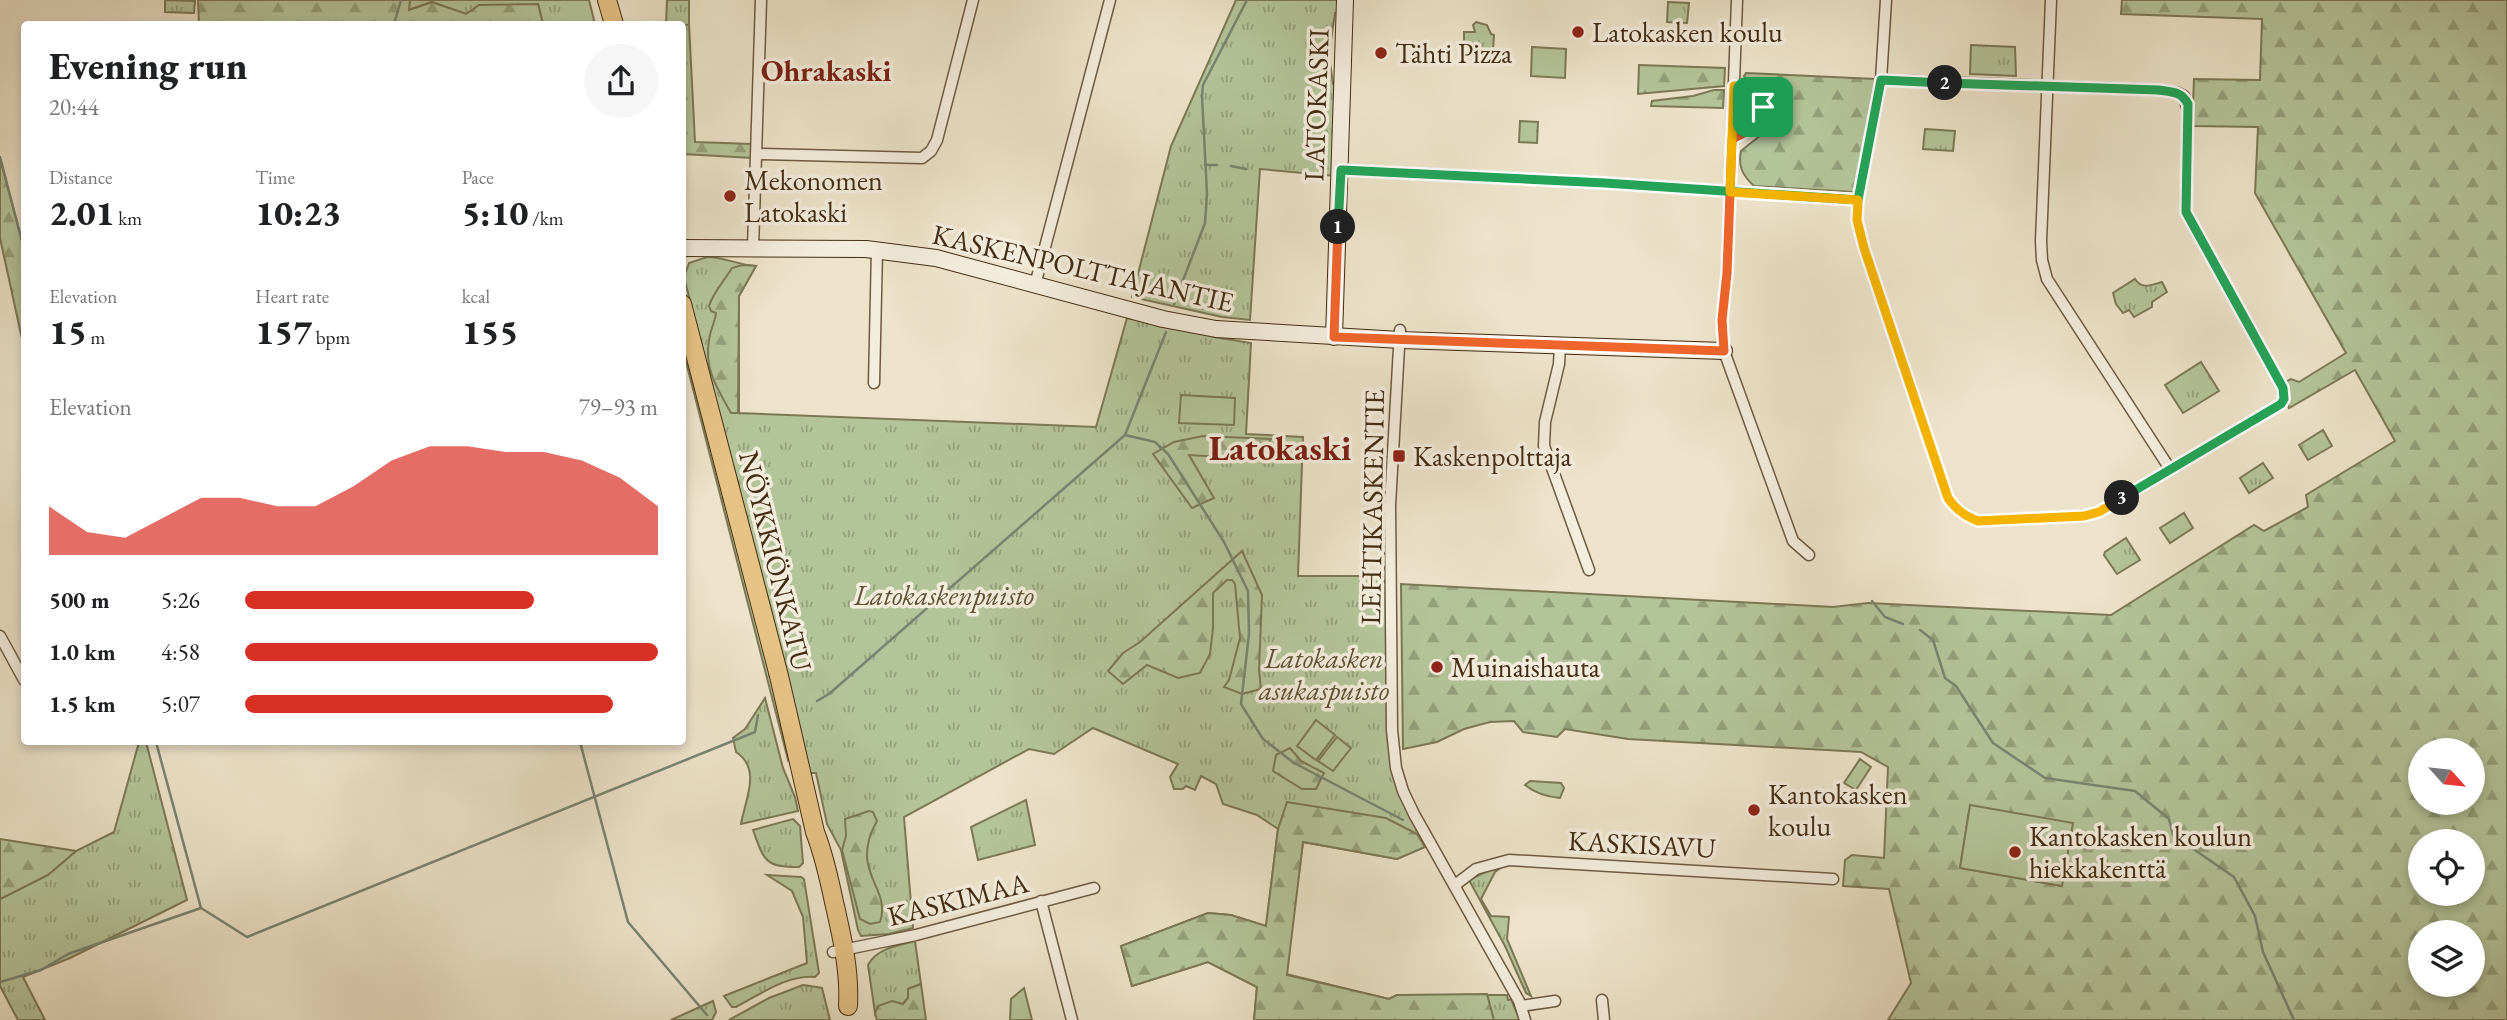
<!DOCTYPE html>
<meta charset="utf-8">
<style>
:root{--surface:#fff;--page:#f6f6f6;--text:#202124;--muted:#757577;--accent:#d93025}
body{margin:0;font-family:"EB Garamond",serif;background:var(--page);color:var(--text);height:100vh;display:flex;flex-direction:column;font-size:26px;white-space:nowrap}
*{box-sizing:border-box;margin:0}
p{font-size:23px;color:var(--muted)}
.icon{flex:none;width:38px;height:38px;fill:none;stroke:currentColor;stroke-width:2;stroke-linecap:round;stroke-linejoin:round}
.map{position:relative;flex:1;overflow:hidden}
.panel{position:absolute;left:21px;top:21px;width:665px;height:724px;display:flex;flex-direction:column;background:var(--surface);border-radius:7px;box-shadow:0 4px 10px #0003}
.panel>*{flex:none}
.needle{width:46px;rotate:117deg}
.fabs{position:absolute;left:2408px;top:738px;display:grid;gap:14px}
.fabs a{display:grid;place-items:center;width:77px;height:77px;border-radius:50%;background:var(--surface);box-shadow:0 4px 10px #0003;font-size:35px}
.pin{position:absolute;display:grid;place-items:center;width:60px;height:60px;color:#fff;margin:-30px;border-radius:14px;box-shadow:0 4px 10px #0006}
.km{position:absolute;width:35px;height:35px;margin:-18px;border-radius:50%;background:#222;color:#fff;font-size:19px;line-height:35px;text-align:center}
.round{display:grid;place-items:center;flex:none;width:74px;height:74px;border-radius:37px;background:var(--page)}
.headline{display:flex;align-items:center;justify-content:space-between;height:119px;padding:0 28px}
h1{font-size:38px;font-weight:800;line-height:52px}
.stats{display:grid;grid-template-columns:repeat(3,1fr);gap:10px;height:119px;padding:7px 28px}
.stats div{display:grid;align-content:center}
.stats b{font-size:35px;font-weight:800}
.stats small{font-size:19px;font-weight:400}
.stats p{font-size:19px}
.chart{height:196px;padding:14px 28px}
.chart p{display:flex;justify-content:space-between}
.chart svg{width:100%;height:126px;margin-top:7px;fill:var(--accent);opacity:.7}
ul{padding:0 28px;list-style:none;font-size:23px}
li{display:grid;grid-template-columns:112px 84px 1fr;align-items:center;height:52px}
li i{height:18px;border-radius:9px;background:var(--accent)}
.map>svg:first-child{display:block}
</style>
<div class="map">
<svg width="2507" height="1020" viewBox="0 0 2507 1020">
<defs>
<pattern id="grass-tufts" width="24" height="20" patternUnits="userSpaceOnUse" patternTransform="scale(1.75)"><rect width="24" height="20" fill="#b4c49a"/><path d="M3 7l-1-3M5 7V3M7 7l1-3M15 17l-1-3M17 17v-4M19 17l1-3" fill="none" stroke="#949f7c"/></pattern>
<pattern id="forest-firs" width="22" height="20" patternUnits="userSpaceOnUse" patternTransform="scale(1.75)"><rect width="22" height="20" fill="#b4c49a"/><path d="M5 1l3.5 6h-7zM16 11l3.5 6h-7z" fill="#949f7c"/></pattern>
</defs>
<rect width="100%" height="100%" fill="#ede3ca"/>
<filter id="stains"><feTurbulence type="fractalNoise" baseFrequency=".00286" numOctaves="4"/><feColorMatrix values="0 0 0 0 .2 0 0 0 0 .09 0 0 0 0 .02 0 0 0 .5 -.17"/></filter>
<radialGradient id="worn" r=".72"><stop offset=".6" stop-color="#630" stop-opacity="0"/><stop offset="1" stop-color="#630" stop-opacity=".3"/></radialGradient>
<g fill="url(#grass-tufts)" stroke="#7c7856" stroke-width="2">
<polygon points="165,0 195,1 194,13 165,12"/>
<polygon points="410,0 589,0 595,24 543,24 538,4 466,14 432,2 408,10"/>
<polygon points="667,0 689,0 689,25 666,24"/>
<polygon points="1236,0 1339,0 1339,13 1335,13 1328,61 1330,62 1333,84 1337,85 1335,176 1260,169 1250,320 1222,317 1132,297 1171,146"/>
<polygon points="1668,2 1689,3 1687,23 1667,22"/>
<polygon points="1476,22 1487,25 1491,34 1494,35 1493,51 1464,51 1464,32 1475,32 1473,25"/>
<polygon points="1971,45 2015,47 2016,76 1970,74"/>
<polygon points="1750,94 1755,100 1755,112 1749,123 1742,125 1742,96"/>
<polygon points="1520,121 1538,122 1537,143 1519,142"/>
<polygon points="1925,129 1955,131 1953,151 1923,149"/>
<path d="M707,257C724,257 738,265 756,266L739,296V413L1096,427L1127,318L1213,334V337L1251,343L1246,434L1303,437L1298,576H1384L1387,596L1388,740L1392,765L1429,845L1397,859L1303,842L1286,974L1389,999L1397,995H1507L1508,1000L1511,999L1520,1020H1254L1257,987L1208,962L1132,986L1121,946L1208,913L1231,915L1266,926L1278,829L1257,815L1223,804L1216,784L1201,776L1195,790L1186,786L1183,789H1174L1170,777L1178,764L1093,728L1054,754L1029,749L904,817L913,928L889,934L861,936L858,930L841,850L827,824L816,773H808L684,277L689,263Z"/>
<path d="M2135,279C2142,290 2151,285 2162,282L2167,292L2152,302V307L2134,317L2129,310L2123,313L2116,304L2113,293Z"/>
<polygon points="682,326 791,754 788,760 683,350"/>
<polygon points="2201,362 2219,391 2183,413 2165,385"/>
<polygon points="2323,430 2332,446 2308,460 2299,445"/>
<polygon points="2263,463 2273,478 2249,493 2240,478"/>
<polygon points="2184,513 2193,528 2170,543 2160,528"/>
<polygon points="2126,538 2140,560 2117,574 2104,555 2105,552"/>
<path d="M765,698L783,768L795,797L798,811L741,824C745,800 762,769 736,752L733,738L745,729Z"/>
<polygon points="139,742 146,742 187,900 70,958 23,977 45,1020 18,1020 0,986 0,899 48,875 76,851 114,832"/>
<path d="M1530,781L1561,783L1564,788L1560,798C1548,797 1535,793 1525,785Z"/>
<polygon points="1026,800 1035,845 978,860 971,827"/>
<path d="M793,819L800,826L803,863L799,867C765,867 764,861 753,830Z"/>
<polygon points="1497,866 1499,869 1495,872 1481,899 1491,916 1509,917 1507,939 1531,996 1526,993 1505,946 1469,880"/>
<path d="M767,875L801,877L804,879L819,973L815,977C786,975 761,994 736,1007H732L724,996L807,963L803,917L792,891Z"/>
<path d="M915,941L921,984L908,989V998L903,1004L878,1006L875,1013L868,965C877,948 898,946 915,941Z"/>
<polygon points="803,985 822,988 830,1020 729,1020 769,998"/>
<polygon points="1024,988 1032,1020 1010,1020 1011,999"/>
<polygon points="713,1001 716,1012 712,1020 671,1020"/>
</g>
<g fill="url(#forest-firs)" stroke="#7c7856" stroke-width="2" fill-rule="evenodd">
<polygon points="198,0 410,0 409,10 432,2 466,14 479,5 538,4 543,24 199,24"/>
<path d="M2122,0H2507V1020H1888L1911,983L1889,889L1843,886L1845,860L1852,855L1884,858L1888,767L1861,752L1628,739L1565,729L1557,737L1523,732L1514,721L1490,722L1464,729L1437,742L1403,749L1401,584L1833,607L1868,603L2111,615L2254,525L2264,531L2308,507L2306,495L2395,441L2355,370L2289,408C2286,401 2289,393 2285,382L2291,379L2299,382L2346,353L2255,193L2258,127L2192,126L2194,79L2260,80L2262,19L2121,14ZM2420,751H2473V803H2420ZM1969,811L2062,886L1960,868ZM2420,842H2473V894H2420ZM2420,933H2473V985H2420Z"/>
<polygon points="671,24 689,25 695,142 753,144 752,158 683,154 682,24"/>
<polygon points="1639,65 1725,68 1724,86 1638,94"/>
<path d="M1746,73L1875,79L1854,192L1754,186C1742,175 1738,166 1741,151C1764,131 1782,127 1770,91L1772,89L1768,84L1746,79L1744,76Z"/>
<polygon points="1714,90 1724,90 1723,108 1651,106 1652,101 1693,96"/>
<polygon points="0,158 24,249 24,348 0,238"/>
<path d="M742,265L756,266L739,296L738,413H731C717,388 704,369 709,340C710,331 715,322 716,313L711,311L709,306C713,293 724,281 732,268Z"/>
<polygon points="1203,436 1271,439 1258,459 1189,455 1214,498 1192,508 1153,454 1174,442"/>
<polygon points="1242,551 1262,595 1259,670 1261,689 1242,694 1224,687 1229,680 1240,638 1235,584 1232,580 1227,580 1213,593 1213,628 1210,654 1200,673 1178,678 1147,665 1123,684 1108,671 1123,653 1140,642"/>
<polygon points="1290,748 1301,761 1324,773 1316,789 1302,789 1273,771 1276,755"/>
<polygon points="1287,802 1386,818 1417,834 1425,847 1397,859 1303,842 1287,975 1389,999 1397,995 1487,994 1494,1020 1254,1020 1257,987 1208,962 1132,986 1121,946 1208,913 1231,915 1266,926 1278,829"/>
<path d="M869,811L873,812L877,821C848,872 892,887 880,922L870,924L860,919L842,850L846,836L845,819Z"/>
<polygon points="0,839 76,851 48,875 0,899"/>
<polygon points="921,984 926,1020 877,1020 875,1013 878,1006 892,1001 903,1004 908,998 908,989"/>
</g>
<g fill="#b4c49a" stroke="#7c7856" stroke-width="2">
<polygon points="1532,47 1566,49 1565,78 1531,76"/>
<polygon points="1181,395 1235,398 1234,425 1179,423"/>
<polygon points="1316,720 1335,735 1316,760 1297,746"/>
<polygon points="1337,737 1351,748 1333,771 1318,761"/>
<polygon points="1860,759 1871,767 1856,790 1844,783"/>
<polygon points="1970,805 2073,823 2062,886 1960,868"/>
</g>
<g fill="none" stroke-linecap="round" stroke-linejoin="round">
<g stroke="#788471" stroke-width="2.5">
<polyline points="394,24 401,0"/>
<polyline points="0,157 24,249"/>
<polyline points="1205,165 1217,165"/>
<polyline points="1231,166 1246,169"/>
<polyline points="1174,304 1205,223 1207,194 1202,96 1203,85 1247,0"/>
<polyline points="1125,435 1155,442 1168,454 1224,542 1248,591 1249,634 1241,704 1263,739 1294,763 1403,820"/>
<polyline points="1872,601 1885,617 1903,624"/>
<polyline points="1920,630 1933,640 1945,678 1956,686 1993,743 2045,778 2135,791 2169,819 2173,835 2234,877 2255,916 2263,952 2294,1020"/>
<polyline points="817,701 829,694 1125,435 1166,332"/>
<polyline points="156,742 201,908 247,937 755,732 758,715"/>
<polyline points="580,742 628,922 707,1015"/>
<polyline points="0,982 41,970 68,954 201,908"/>
</g>
<defs>
<g id="street">
<polyline points="1737,0 1727,273 1722,320 1724,351 1793,541 1809,555"/>
<polyline points="2051,0 2041,241 2042,260 2047,279 2170,469"/>
<path d="M1881,80L2158,90L2178,93L2184,96L2188,111L2186,212L2283,388L2284,399L2281,404L2099,512L2084,516L1978,521C1965,516 1956,509 1948,498L1864,248L1857,220L1858,200L1881,80L1886,0"/>
<path d="M1732,139C1751,129 1772,117 1758,93L1748,87L1734,86"/>
<polyline points="757,154 922,158 931,151 937,140 973,0"/>
<polyline points="1341,170 1605,183 1858,200"/>
<polyline points="753,248 761,0"/>
<polyline points="1035,285 1110,0"/>
<polyline points="1400,330 1390,505 1392,730 1396,768 1403,791 1414,814 1519,1001 1525,1020"/>
<polyline points="1560,345 1559,364 1545,422 1544,446 1589,570"/>
<polyline points="874,383 877,250"/>
<polyline points="0,636 24,680"/>
<polyline points="1455,885 1476,869 1509,860 1833,879"/>
<polyline points="1041,901 1072,1020"/>
<polyline points="833,952 916,935 1094,888"/>
<polyline points="1602,1000 1604,1020"/>
<polyline points="1521,1006 1555,1001"/>
</g>
<g id="secondary">
<polyline points="682,248 866,249 936,258 1163,319 1216,329 1400,340 1724,351"/>
<polyline points="1334,337 1345,0"/>
</g>
<g id="primary">
<polyline points="607,0 614,24"/>
<path d="M682,304L779,676L815,832C824,855 829,878 834,902C842,937 850,971 848,1006"/>
</g>
</defs>
<use href="#street" stroke="#6e5a40" stroke-width="13"/>
<use href="#secondary" stroke="#442c12" stroke-width="18"/>
<use href="#primary" stroke="#442c12" stroke-width="20"/>
<use href="#street" stroke="#f3eddd" stroke-width="10"/>
<use href="#secondary" stroke="#f3eddd" stroke-width="16"/>
<use href="#primary" stroke="#e6c285" stroke-width="18"/>
</g>
<g fill="none" stroke-linecap="round" stroke-linejoin="round">
<defs>
<path id="split-1" d="M1338,227L1334,337L1724,351L1722,320L1727,273L1732,139C1748,131 1760,127 1763,107"/>
<polyline id="split-2" points="1338,227 1341,170 1605,183 1858,200 1881,80 1945,83"/>
<path id="split-3" d="M1945,83L2158,90C2171,92 2181,91 2188,104L2186,212L2283,388L2284,399L2281,404L2122,498"/>
<path id="split-4" d="M1763,107L1758,93L1748,88L1734,86L1730,192L1858,200L1857,220L1864,248L1948,498C1956,510 1965,516 1978,521L2084,516L2099,512L2122,498"/>
</defs>
<use href="#split-1" stroke="#fff" stroke-width="14"/>
<use href="#split-2" stroke="#fff" stroke-width="14"/>
<use href="#split-3" stroke="#fff" stroke-width="14"/>
<use href="#split-4" stroke="#fff" stroke-width="14"/>
<use href="#split-1" stroke="#f0652b" stroke-width="9"/>
<use href="#split-2" stroke="#22a559" stroke-width="9"/>
<use href="#split-3" stroke="#22a559" stroke-width="9"/>
<use href="#split-4" stroke="#f5b400" stroke-width="9"/>
</g>
<g fill="#8f2418" stroke="#f3eddd" stroke-width="2.5">
<circle cx="1578" cy="32" r="7"/>
<circle cx="1381" cy="53" r="7"/>
<circle cx="730" cy="196" r="7"/>
<rect x="1392" y="449" width="14" height="14" rx="3.5"/>
<circle cx="1437" cy="667" r="7"/>
<circle cx="1754" cy="810" r="7"/>
<circle cx="2015" cy="852" r="7"/>
</g>
<g text-anchor="middle" dominant-baseline="central" stroke-width="7" stroke-linejoin="round" paint-order="stroke">
<g font-size="28" fill="#442c12" stroke="#f3eddd" text-anchor="start">
<text x="1592" y="32">Latokasken koulu</text>
<text x="1395" y="53">Tähti Pizza</text>
<text x="744" y="180">Mekonomen<tspan x="744" dy="32">Latokaski</tspan></text>
<text x="1413" y="456">Kaskenpolttaja</text>
<text x="1451" y="667">Muinaishauta</text>
<text x="1768" y="794">Kantokasken<tspan x="1768" dy="32">koulu</tspan></text>
<text x="2029" y="836">Kantokasken koulun<tspan x="2029" dy="32">hiekkakenttä</tspan></text>
</g>
<g font-size="28" fill="#442c12" stroke="#f3eddd">
<text transform="translate(1316 105) rotate(-88)">LATOKASKI</text>
<text transform="translate(1083 268) rotate(13)">KASKENPOLTTAJANTIE</text>
<text transform="translate(1372 507) rotate(-89)">LEHTIKASKENTIE</text>
<text transform="translate(776 561) rotate(76)">NÖYKKIÖNKATU</text>
<text transform="translate(1642 844) rotate(3)">KASKISAVU</text>
<text transform="translate(958 899) rotate(-14)">KASKIMAA</text>
</g>
<g font-size="28" font-style="italic" fill="#605234" stroke="#f3eddd">
<text x="944" y="595">Latokaskenpuisto</text>
<text x="1324" y="658">Latokasken<tspan x="1324" dy="32">asukaspuisto</tspan></text>
</g>
<g font-size="30" font-weight="bold" fill="#7a1f14" stroke="#f3eddd">
<text x="826" y="70">Ohrakaski</text>
</g>
<g font-size="35" font-weight="bold" fill="#7a1f14" stroke="#f3eddd">
<text x="1280" y="447">Latokaski</text>
</g>
</g>
<rect width="100%" height="100%" filter="url(#stains)"/>
<rect width="100%" height="100%" fill="url(#worn)"/>
</svg>
<div class="fabs">
<a><svg class="needle" viewBox="-14 -14 28 28"><path d="M0-13l5 13h-10z" fill="#e53935"/><path d="M0 13l5-13h-10z" fill="#757577"/></svg></a>
<a><svg class="icon" aria-label="locate" viewBox="0 0 24 24"><circle cx="12" cy="12" r="6"/><path d="M12 2v4M12 18v4M2 12h4M18 12h4"/></svg></a>
<a><svg class="icon" aria-label="layers" viewBox="0 0 24 24"><path d="M12 4l9 5-9 5-9-5zM3 14l9 5 9-5"/></svg></a>
</div>
<div class="pin" style="left:1763px;top:107px;background:#1e9e55"><svg class="icon" aria-label="arrive" viewBox="0 0 24 24"><path d="M6 21V4h12l-3 4 3 4H6"/></svg></div>
<b class="km" style="left:1338px;top:227px">1</b>
<b class="km" style="left:1945px;top:83px">2</b>
<b class="km" style="left:2122px;top:498px">3</b>
<section class="panel">
<div class="headline"><div><h1>Evening run</h1><p>20:44</p></div><a class="round"><svg class="icon" aria-label="share" viewBox="0 0 24 24"><path d="M12 15V3M7 8l5-5 5 5M5 13v7h14v-7"/></svg></a></div>
<div class="stats">
<div><p>Distance</p><b>2.01<small> km</small></b></div>
<div><p>Time</p><b>10:23</b></div>
<div><p>Pace</p><b>5:10<small> /km</small></b></div>
</div>
<div class="stats">
<div><p>Elevation</p><b>15<small> m</small></b></div>
<div><p>Heart rate</p><b>157<small> bpm</small></b></div>
<div><p>kcal</p><b>155</b></div>
</div>
<div class="chart"><p><span>Elevation</span>79–93 m</p>
<svg viewBox="0 0 160 44" preserveAspectRatio="none"><path d="M0 44V27L10 36L20 38L30 31L40 24L50 24L60 27L70 27L80 20L90 11L100 6L110 6L120 8L130 8L140 11L150 17L160 27V44z"/></svg>
</div>
<ul>
<li><b>500 m</b>5:26<i style="width:70%"></i></li>
<li><b>1.0 km</b>4:58<i style="width:100%"></i></li>
<li><b>1.5 km</b>5:07<i style="width:89%"></i></li>
</ul>
</section>
</div>
